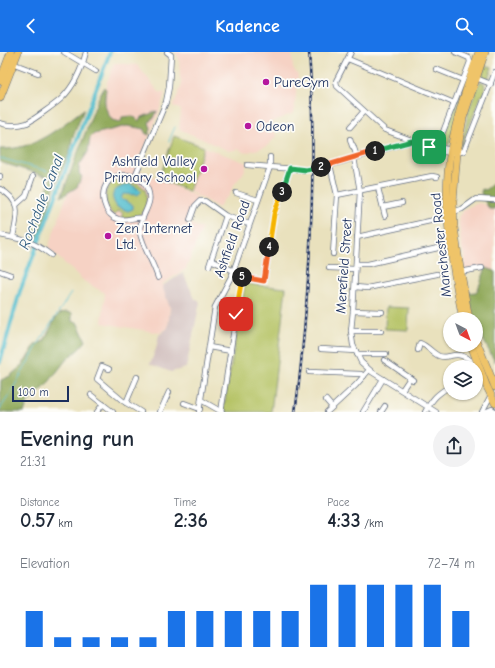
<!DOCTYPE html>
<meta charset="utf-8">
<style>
:root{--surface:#fff;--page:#f2f2f3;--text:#1f2937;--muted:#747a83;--accent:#1a73e8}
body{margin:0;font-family:"Comic Neue",sans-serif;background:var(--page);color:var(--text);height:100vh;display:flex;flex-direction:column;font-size:15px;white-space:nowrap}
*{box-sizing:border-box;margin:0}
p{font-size:13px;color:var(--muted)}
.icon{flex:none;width:22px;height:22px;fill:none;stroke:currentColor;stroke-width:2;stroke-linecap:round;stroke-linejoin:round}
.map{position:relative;height:360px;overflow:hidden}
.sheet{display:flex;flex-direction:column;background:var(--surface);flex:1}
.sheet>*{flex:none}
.needle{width:26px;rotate:139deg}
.fabs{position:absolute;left:443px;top:260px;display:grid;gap:8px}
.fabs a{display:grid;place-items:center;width:40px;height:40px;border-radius:50%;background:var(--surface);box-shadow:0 1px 3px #0004;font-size:20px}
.scale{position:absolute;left:12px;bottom:10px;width:57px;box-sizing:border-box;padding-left:4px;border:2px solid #1b2f5e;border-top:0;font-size:11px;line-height:14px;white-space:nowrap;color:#1b2f5e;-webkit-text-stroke:3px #fdfcf7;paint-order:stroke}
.pin{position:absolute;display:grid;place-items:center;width:34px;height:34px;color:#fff;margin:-17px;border-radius:8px;box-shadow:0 2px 6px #0006}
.km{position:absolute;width:20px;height:20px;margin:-10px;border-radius:50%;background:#222;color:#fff;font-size:11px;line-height:20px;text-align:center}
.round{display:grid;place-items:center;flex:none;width:42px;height:42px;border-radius:21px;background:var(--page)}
.head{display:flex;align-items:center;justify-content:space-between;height:68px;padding:0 20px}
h1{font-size:22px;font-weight:800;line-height:30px}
.figures{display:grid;grid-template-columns:repeat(3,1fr);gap:6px;height:68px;padding:4px 20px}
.figures div{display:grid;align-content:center}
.figures b{font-size:20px;font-weight:800}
.figures small{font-size:11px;font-weight:400}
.figures p{font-size:11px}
.chart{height:112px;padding:8px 20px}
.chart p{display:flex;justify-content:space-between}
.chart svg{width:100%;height:72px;margin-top:4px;stroke:var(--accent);stroke-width:6}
header{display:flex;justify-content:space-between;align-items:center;height:52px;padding:0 20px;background:var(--accent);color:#fff;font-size:18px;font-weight:800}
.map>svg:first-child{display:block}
</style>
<header><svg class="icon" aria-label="back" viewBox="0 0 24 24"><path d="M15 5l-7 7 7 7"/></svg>Kadence<svg class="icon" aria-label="search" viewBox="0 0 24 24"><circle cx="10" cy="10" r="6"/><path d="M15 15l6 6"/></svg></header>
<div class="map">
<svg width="495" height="360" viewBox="0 0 495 360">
<rect width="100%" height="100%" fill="#fdfcf7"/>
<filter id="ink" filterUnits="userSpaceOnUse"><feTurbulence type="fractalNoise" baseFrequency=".025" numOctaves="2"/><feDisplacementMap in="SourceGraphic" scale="8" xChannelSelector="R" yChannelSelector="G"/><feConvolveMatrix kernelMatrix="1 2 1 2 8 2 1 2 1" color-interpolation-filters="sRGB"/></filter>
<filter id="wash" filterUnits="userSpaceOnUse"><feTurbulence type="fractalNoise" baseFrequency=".012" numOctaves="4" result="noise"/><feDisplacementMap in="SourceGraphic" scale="16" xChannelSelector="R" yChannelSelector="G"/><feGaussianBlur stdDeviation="0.9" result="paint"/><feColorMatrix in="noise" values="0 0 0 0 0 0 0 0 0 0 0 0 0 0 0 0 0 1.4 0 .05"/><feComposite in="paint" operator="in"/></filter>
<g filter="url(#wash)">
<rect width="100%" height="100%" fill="#e9e1bd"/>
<g fill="#f6d2c4">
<polygon points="175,0 292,0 293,16 298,23 294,61 271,70 276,84 268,94 245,101 239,97 229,99 179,77 181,58 173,54 182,32 180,25 179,7"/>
<polygon points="114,11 137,13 159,40 165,41 158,63 136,117 198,145 187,170 202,177 186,217 162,232 170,256 168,276 160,281 102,271 105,241 85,230 48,196"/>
<polygon points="174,84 247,111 244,120 234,133 229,144 222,149 219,156 189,139 159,127"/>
<polygon points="479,151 495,156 494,220 485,215 464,218 464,204 461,193 458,165 466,156"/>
</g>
<polygon fill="#d1bfbe" points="183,221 195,247 200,250 186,316 171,320 150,312 156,297 159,283 168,276 170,256 162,234"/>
<g fill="#b5c365" stroke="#687962">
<polygon points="484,11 486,12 485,15 489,14 492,15 489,25 486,27 482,25"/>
<polygon points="480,29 484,31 486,38 484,43 481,44 463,90 464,91 461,94 469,57"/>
<polygon points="464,33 465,34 449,92 446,93 446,87 443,85"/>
<polygon points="174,84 204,95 189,139 159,127"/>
<path d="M121,126L133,131H138L145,137C148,147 147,160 136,165C132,166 126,166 123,167L121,164L123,162L121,160L117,159L116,162L113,163C102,149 101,133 121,126Z"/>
<polygon points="245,232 286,236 271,360 223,360"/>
<polygon points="386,255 409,256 408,278 385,277"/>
</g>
<g fill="#90a95a" stroke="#566c5c">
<path d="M104,35L106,37C104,51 104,56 112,68L121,70L122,65C130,64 133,63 139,69L140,66L157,59L154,66H152L149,71L151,76L149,83L145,81V77L127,74L94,82L90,86L88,100L79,114V121L82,125L77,135L61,145L98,47Z"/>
<path d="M84,57L72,87L70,100L54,135L47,161L35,191L30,187L51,126L0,110V97C35,98 57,77 84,57Z"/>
<polygon points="495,130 495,157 489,157 481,141 482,137 485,138"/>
<polygon points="486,216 495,219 495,310 476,274 476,267 473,267 468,241 476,240 478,237"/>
<polygon points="65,260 72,261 72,269 77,270 86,289 79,297 66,308 45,335 28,350 24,360 0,360 1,328 10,324 19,316 26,308 35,293 44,289 55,267 59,262"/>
</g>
<path fill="#52bdcd" stroke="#367696" d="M130,132L142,139L138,143L123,142L121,147L133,153V157L128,159L117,155C107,140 116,136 130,132Z"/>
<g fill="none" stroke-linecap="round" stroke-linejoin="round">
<g stroke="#52bdcd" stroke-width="1">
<polyline points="169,89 175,75"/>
<polyline points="0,106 47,119"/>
<polyline points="0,357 8,345 43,284 71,241"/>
</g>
<polyline stroke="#52bdcd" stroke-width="4" points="0,310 20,239 110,0"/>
</g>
</g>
<g filter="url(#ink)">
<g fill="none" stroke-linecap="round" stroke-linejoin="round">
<defs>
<g id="minor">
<polyline points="64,0 96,19"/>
<polyline points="351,0 336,29 337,34 385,78 443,100 457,101 464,99 495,20"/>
<polyline points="348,7 454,51"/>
<polyline points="12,11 38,21"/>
<polyline points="436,17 463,28"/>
<polyline points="476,26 491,32"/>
<path d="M0,71C7,74 19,74 27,71C33,68 57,51 62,46C74,34 82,16 86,0"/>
<polyline points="350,75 364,59"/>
<polyline points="350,87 352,94 353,93 357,105"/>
<polyline points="436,98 470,10 469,6 455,0"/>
<polyline points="436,98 442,96 452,98"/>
<polyline points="354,106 360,139 353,259 351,279 353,293 361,310 372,320 436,360"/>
<polyline points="247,113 306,118 330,113 412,89"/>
<polyline points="330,113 337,143 333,202"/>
<polyline points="135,124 166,50 169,35 171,3 167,0"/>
<polyline points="0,125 0,124"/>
<polyline points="378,136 385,164"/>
<path d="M0,137C23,149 17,164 13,185"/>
<polyline points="236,141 258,148"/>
<polyline points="337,143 432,124 437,125"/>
<polyline points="16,153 26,144 33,124"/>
<polyline points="383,155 402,151"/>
<polyline points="453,160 462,157 476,147 495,148"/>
<path d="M142,166C134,164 127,170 118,167C104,163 98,141 109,129C119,119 139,122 146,134C157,153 138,162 140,181C143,195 154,212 158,226"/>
<polyline points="190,168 195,154 200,149 205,149 226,164 249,172"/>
<path d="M0,183C22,187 33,189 51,203"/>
<polyline points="357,185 439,167"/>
<polyline points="211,208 234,219"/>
<polyline points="356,212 368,212 438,196"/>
<polyline points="209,214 226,164"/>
<polyline points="329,216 355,217"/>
<polyline points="0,219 11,223"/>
<polyline points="460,220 482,216"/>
<polyline points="232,223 264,229 274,162 290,116"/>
<polyline points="355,235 367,236 437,222"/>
<polyline points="353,259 382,260"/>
<polyline points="351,279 381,279"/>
<polyline points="209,295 231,299"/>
<polyline points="321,297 356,299"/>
<path d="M418,298L420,291C428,294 432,301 439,304C451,308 453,297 470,308L473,315"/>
<polyline points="357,302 386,302"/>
<polyline points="384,308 413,328"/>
<polyline points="109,317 102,314 97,327 123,349 141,360"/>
<polyline points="309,320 361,322 364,324"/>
<polyline points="402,338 410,326"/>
<polyline points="91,343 113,360"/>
<polyline points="201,348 222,360"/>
<polyline points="326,348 332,355"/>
<polyline points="126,351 137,325"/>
<polyline points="184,351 200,357"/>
<polyline points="97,360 103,352"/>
<polyline points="160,360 169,340"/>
<polyline points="199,360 215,255 232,223 270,115 270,105"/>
<polyline points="221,360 242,225"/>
<polyline points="327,360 356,333 369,318"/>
<polyline points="363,360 383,327"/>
<polyline points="381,360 385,354"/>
<path d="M425,360C433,346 436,343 450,334"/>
<polyline points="482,360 491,343"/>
<polyline points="485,360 492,357 495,359"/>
</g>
<g id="highway">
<polyline points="0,29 11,0"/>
<polyline points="0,46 18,0"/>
<path d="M463,267C452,212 441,153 451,97C457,63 468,32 479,0"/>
<polyline points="469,267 459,210 454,175 453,150 457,101 463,66 485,0"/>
<polyline points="476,288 495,335"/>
<polyline points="471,293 486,333 495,351"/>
</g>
</defs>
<use href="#minor" stroke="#636d7f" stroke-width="6"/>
<use href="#highway" stroke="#636d7f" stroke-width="8"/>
<use href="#minor" stroke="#fff" stroke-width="4.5"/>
<use href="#highway" stroke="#efc469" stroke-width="7"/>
<defs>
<path id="rail" d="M295,360C301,321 304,282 307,242C313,161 315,81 309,0"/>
</defs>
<use href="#rail" stroke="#1b2f5e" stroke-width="2.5"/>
<use href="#rail" stroke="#fdfcf7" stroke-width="1" stroke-dasharray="3" stroke-linecap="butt"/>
</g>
</g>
<g fill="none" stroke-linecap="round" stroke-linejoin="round" filter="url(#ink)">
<defs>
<polyline id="split-1" points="375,99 412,89 429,95"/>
<polyline id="split-2" points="321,115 375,99"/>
<polyline id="split-3" points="282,140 290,116 306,118 321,115"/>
<polyline id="split-4" points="269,195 274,162 282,140"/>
<polyline id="split-5" points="242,225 264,229 269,195"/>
<polyline id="split-6" points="236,262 242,225"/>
</defs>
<use href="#split-1" stroke="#fff" stroke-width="8"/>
<use href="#split-2" stroke="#fff" stroke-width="8"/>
<use href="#split-3" stroke="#fff" stroke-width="8"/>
<use href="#split-4" stroke="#fff" stroke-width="8"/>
<use href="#split-5" stroke="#fff" stroke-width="8"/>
<use href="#split-6" stroke="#fff" stroke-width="8"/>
<use href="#split-1" stroke="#22a559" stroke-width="5"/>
<use href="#split-2" stroke="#f0652b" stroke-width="5"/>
<use href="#split-3" stroke="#22a559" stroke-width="5"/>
<use href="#split-4" stroke="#f5b400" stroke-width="5"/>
<use href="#split-5" stroke="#f0652b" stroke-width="5"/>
<use href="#split-6" stroke="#f5b400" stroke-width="5"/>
</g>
<g fill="#b5179e" stroke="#fdfcf7" stroke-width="1.5">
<circle cx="266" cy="30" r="4"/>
<circle cx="248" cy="74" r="4"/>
<circle cx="204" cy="117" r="4"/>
<circle cx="108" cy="184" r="4"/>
</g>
<g text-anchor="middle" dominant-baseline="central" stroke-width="3.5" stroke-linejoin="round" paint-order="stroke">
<g font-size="14" fill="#1b2f5e" stroke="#fdfcf7" text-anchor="start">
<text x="274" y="30">PureGym</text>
<text x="256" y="74">Odeon</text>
<text x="196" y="109" text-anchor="end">Ashfield Valley<tspan x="196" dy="16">Primary School</tspan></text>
<text x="116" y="176">Zen Internet<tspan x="116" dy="16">Ltd.</tspan></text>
</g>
<g font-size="14" fill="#1b2f5e" stroke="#fdfcf7">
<text transform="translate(232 187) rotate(-70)">Ashfield Road</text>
<text transform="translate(441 193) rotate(-96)">Manchester Road</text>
<text transform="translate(344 214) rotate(-86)">Merefield Street</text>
</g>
<g font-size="15" font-style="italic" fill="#2c5a7f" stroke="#fdfcf7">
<text transform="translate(41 150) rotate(-69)">Rochdale Canal</text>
</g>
</g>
</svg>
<div class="fabs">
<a><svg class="needle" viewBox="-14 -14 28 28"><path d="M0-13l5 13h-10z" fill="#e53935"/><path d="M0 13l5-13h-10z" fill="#747a83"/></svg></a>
<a><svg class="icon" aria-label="layers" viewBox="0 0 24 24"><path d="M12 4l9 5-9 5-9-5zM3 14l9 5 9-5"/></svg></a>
</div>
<div class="scale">100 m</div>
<div class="pin" style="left:429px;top:95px;background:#1e9e55"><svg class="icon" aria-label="arrive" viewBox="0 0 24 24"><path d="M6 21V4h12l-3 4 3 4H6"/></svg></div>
<div class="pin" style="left:236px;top:262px;background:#d93025"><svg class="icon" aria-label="check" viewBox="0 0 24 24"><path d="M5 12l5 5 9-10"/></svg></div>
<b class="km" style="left:375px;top:99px">1</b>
<b class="km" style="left:321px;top:115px">2</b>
<b class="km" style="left:282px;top:140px">3</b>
<b class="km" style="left:269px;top:195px">4</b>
<b class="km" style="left:242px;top:225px">5</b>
</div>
<section class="sheet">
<div class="head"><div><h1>Evening run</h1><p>21:31</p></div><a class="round"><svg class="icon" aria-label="share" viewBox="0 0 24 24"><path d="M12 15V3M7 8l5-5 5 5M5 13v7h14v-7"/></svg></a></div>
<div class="figures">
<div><p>Distance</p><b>0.57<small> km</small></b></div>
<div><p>Time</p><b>2:36</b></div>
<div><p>Pace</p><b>4:33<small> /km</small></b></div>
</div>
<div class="chart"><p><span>Elevation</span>72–74 m</p>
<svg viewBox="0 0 160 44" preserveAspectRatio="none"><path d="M5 44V22M15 44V38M25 44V38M35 44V38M45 44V38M55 44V22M65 44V22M75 44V22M85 44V22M95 44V22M105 44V6M115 44V6M125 44V6M135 44V6M145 44V6M155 44V22"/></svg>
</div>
</section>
